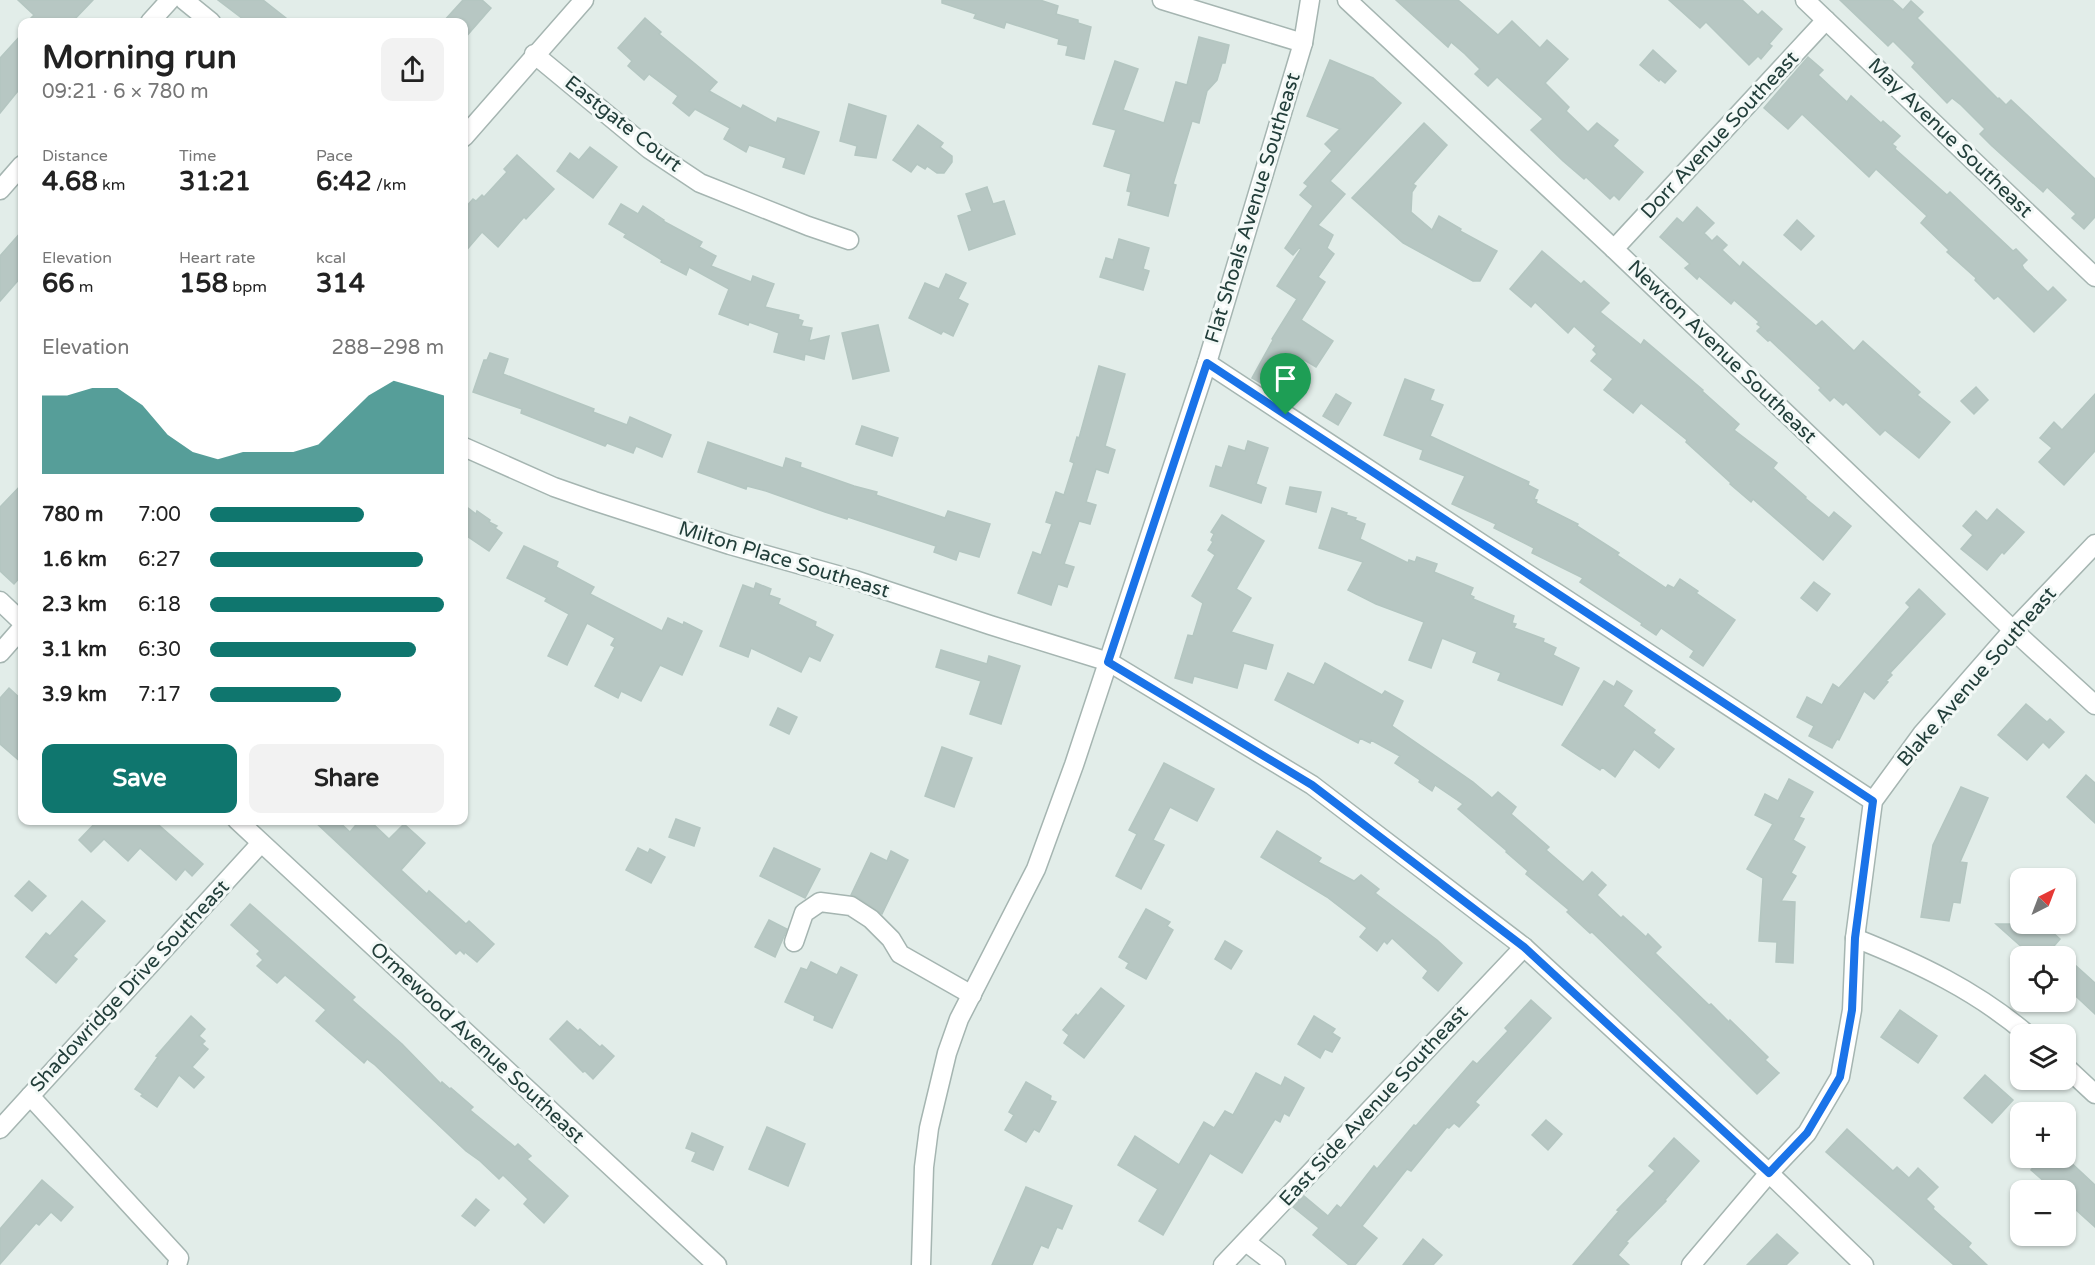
<!DOCTYPE html>
<meta charset="utf-8">
<style>
:root{--surface:#fff;--page:#f2f2f2;--text:#222;--muted:#767676;--accent:#0f766e}
body{margin:0;font-family:"Varela Round",sans-serif;background:var(--page);color:var(--text);height:100vh;display:flex;flex-direction:column;font-size:22px;white-space:nowrap}
*{box-sizing:border-box;margin:0}
p{font-size:20px;color:var(--muted)}
.icon{flex:none;width:33px;height:33px;fill:none;stroke:currentColor;stroke-width:2;stroke-linecap:round;stroke-linejoin:round}
.map{position:relative;flex:1;overflow:hidden}
.sheet{position:absolute;left:18px;top:18px;width:450px;height:807px;display:flex;flex-direction:column;background:var(--surface);border-radius:12px;box-shadow:0 2px 4px #0004}
.sheet>*{flex:none}
.needle{width:39px;rotate:42deg}
.buttons{position:absolute;left:2010px;top:868px;display:grid;gap:12px}
.buttons a{display:grid;place-items:center;width:66px;height:66px;border-radius:12px;background:var(--surface);box-shadow:0 2px 4px #0004;font-size:30px}
.pin{position:absolute;display:grid;place-items:center;width:51px;height:51px;color:#fff;margin:-62px -26px;border-radius:50% 50% 50% 0;rotate:-45deg;box-shadow:0 0 6px #0007}
.pin .icon{rotate:45deg}
.round{display:grid;place-items:center;flex:none;width:63px;height:63px;border-radius:12px;background:var(--page)}
.overview{display:flex;align-items:center;justify-content:space-between;height:102px;padding:0 24px}
h1{font-size:33px;font-weight:700;line-height:45px}
.stats{display:grid;grid-template-columns:repeat(3,1fr);gap:9px;height:102px;padding:6px 24px}
.stats div{display:grid;align-content:center}
.stats b{font-size:26px;font-weight:700}
.stats small{font-size:16px;font-weight:400}
.stats p{font-size:16px}
.chart{height:168px;padding:12px 24px}
.chart p{display:flex;justify-content:space-between}
.chart svg{width:100%;height:108px;margin-top:6px;fill:var(--accent);opacity:.7}
.action{display:flex;gap:12px;margin-top:auto;padding:12px 24px}
.action a{flex:1;height:69px;border-radius:12px;background:var(--accent);color:#fff;font-size:24px;font-weight:700;line-height:69px;text-align:center}
.action a+a{background:var(--page);color:var(--text)}
ul{padding:0 24px;list-style:none;font-size:20px}
li{display:grid;grid-template-columns:96px 72px 1fr;align-items:center;height:45px}
li i{height:15px;border-radius:8px;background:var(--accent)}
.map>svg:first-child{display:block}
</style>
<div class="map">
<svg width="2095" height="1265" viewBox="0 0 2095 1265">
<rect width="100%" height="100%" fill="#e2ede9"/>
<g fill="#b7c7c3" stroke="#b4c6c1" stroke-width="1.5">
<polygon points="18,0 93,0 72,22 27,22 34,15"/>
<polygon points="218,0 263,0 291,22 247,22"/>
<polygon points="463,0 482,0 491,8 464,39 464,22 443,22"/>
<polygon points="942,0 1040,0 1058,6 1056,14 1078,20 1078,23 1091,27 1084,59 1066,55 1068,46 1058,44 1059,39 1006,22 1004,28 974,18 976,14 942,3"/>
<polygon points="1396,0 1458,0 1498,35 1512,21 1540,48 1547,40 1568,59 1545,83 1569,107 1566,111 1588,132 1597,123 1618,140 1613,146 1643,172 1619,200 1614,195 1610,199 1586,177 1584,179 1563,161 1531,130 1543,119 1497,77 1488,86 1475,74 1480,69 1465,54 1451,42 1448,47"/>
<polygon points="1669,0 1742,0 1758,15 1762,11 1782,29 1769,44 1772,46 1761,59 1758,56 1749,65 1706,22 1700,28"/>
<polygon points="1840,0 1892,0 1903,10 1911,1 1923,12 1917,18 1998,99 1999,98 2006,105 2011,100 2095,179 2095,217 2084,229 2072,218 2076,214 2047,187 2043,192 1992,146 1980,134 1985,129 1961,105 1952,98 1947,103 1912,67 1915,63 1893,41 1888,46"/>
<polygon points="645,18 661,32 659,34 717,82 709,91 741,109 743,105 776,123 778,118 819,132 804,174 783,167 786,158 749,145 746,152 724,139 730,128 695,109 689,116 673,103 678,96 649,74 644,80 628,66 632,61 618,48"/>
<polygon points="22,34 22,86 0,113 0,58"/>
<polygon points="1199,37 1229,45 1225,63 1222,63 1217,80 1207,91 1199,123 1192,121 1173,184 1176,185 1168,216 1128,205 1131,192 1127,191 1131,174 1104,166 1116,130 1093,124 1115,61 1138,69 1123,110 1164,123 1176,82 1187,85"/>
<polygon points="1653,50 1676,71 1665,83 1660,79 1659,81 1640,65"/>
<polygon points="1808,57 1823,70 1818,75 1847,102 1851,96 1881,123 1883,121 1900,136 1892,144 1896,147 1895,149 1947,195 1950,192 2013,251 2016,249 2027,260 2022,265 2024,269 2048,292 2053,287 2066,300 2034,332 1998,296 1994,299 1975,280 1976,278 1947,252 1949,250 1921,223 1927,216 1876,169 1869,177 1802,114 1788,129 1764,108"/>
<polygon points="1330,60 1373,78 1401,103 1330,181 1345,194 1318,225 1333,235 1327,248 1334,254 1318,277 1325,282 1301,320 1333,341 1316,367 1301,358 1280,394 1252,378 1273,340 1272,339 1297,299 1277,286 1301,249 1299,248 1293,255 1285,248 1313,206 1300,195 1308,186 1304,183 1332,151 1325,144 1340,129 1307,116"/>
<polygon points="849,104 886,116 876,158 855,155 857,146 840,141"/>
<polygon points="1424,123 1447,145 1413,184 1416,186 1412,192 1411,212 1432,230 1439,216 1461,229 1460,231 1497,251 1480,281 1473,281 1403,243 1352,198"/>
<polygon points="918,125 943,143 940,147 952,156 952,162 944,173 937,173 927,166 925,169 917,164 911,172 893,160"/>
<polygon points="590,147 617,167 593,198 557,171 570,153 579,160"/>
<polygon points="517,155 554,189 526,219 524,217 498,247 482,232 464,253 464,209 473,199 476,201 482,195 484,197 507,172 504,169"/>
<polygon points="987,187 993,204 1004,201 1015,234 969,250 958,216 972,211 966,194"/>
<polygon points="621,204 638,214 643,206 664,220 663,221 702,242 699,247 716,256 711,266 751,282 753,276 774,284 765,307 799,315 798,319 803,321 801,326 812,328 809,341 829,336 824,359 805,354 804,360 774,352 779,333 749,322 748,325 719,314 729,289 689,267 686,275 661,262 662,260 624,237 626,234 609,224"/>
<polygon points="1697,207 1714,223 1704,233 1712,241 1717,236 1727,245 1722,250 1740,267 1743,262 1816,326 1822,321 1854,351 1863,341 1920,392 1917,395 1950,422 1919,458 1885,430 1880,435 1846,402 1843,405 1834,397 1830,401 1819,390 1821,388 1770,340 1768,341 1757,331 1761,327 1757,324 1759,322 1734,300 1731,304 1699,276 1697,279 1685,268 1690,264 1660,237 1677,218 1683,223"/>
<polygon points="1797,220 1814,236 1801,250 1784,235"/>
<polygon points="22,231 22,276 0,301 0,256"/>
<polygon points="1119,239 1149,248 1143,269 1149,271 1143,290 1100,277 1106,258 1113,260"/>
<polygon points="1542,251 1581,284 1584,281 1609,303 1600,312 1641,345 1644,340 1703,390 1702,391 1739,424 1734,430 1777,463 1773,468 1806,497 1805,498 1829,518 1834,512 1851,526 1823,560 1753,499 1751,502 1730,484 1731,483 1686,442 1687,440 1641,403 1633,413 1604,390 1613,379 1591,361 1597,354 1593,350 1596,346 1574,326 1568,333 1535,302 1531,307 1510,289"/>
<polygon points="946,274 966,283 958,299 968,304 953,336 943,331 941,334 909,318 925,283 939,289"/>
<polygon points="878,325 889,371 853,379 842,333"/>
<polygon points="490,353 508,359 503,374 594,409 593,412 627,425 630,417 671,435 662,457 636,446 633,453 607,443 605,446 521,413 522,409 473,392 484,360 487,360"/>
<polygon points="1099,366 1125,374 1105,446 1115,450 1108,473 1096,469 1086,502 1096,505 1090,524 1079,521 1064,564 1074,567 1067,587 1058,584 1051,605 1018,593 1033,552 1041,555 1052,524 1046,522 1056,492 1064,495 1074,463 1070,461 1077,437 1079,438"/>
<polygon points="1405,379 1434,390 1430,400 1443,405 1430,436 1529,482 1528,485 1538,490 1534,499 1537,500 1536,503 1578,524 1577,526 1619,553 1617,555 1666,588 1668,585 1674,588 1680,579 1698,591 1696,593 1735,620 1703,666 1690,657 1694,651 1661,628 1656,635 1641,625 1642,623 1580,582 1583,578 1532,553 1534,548 1494,528 1496,524 1452,504 1465,476 1420,459 1423,450 1384,435"/>
<polygon points="1976,387 1988,400 1974,414 1961,401"/>
<polygon points="1336,394 1351,403 1338,425 1323,416"/>
<polygon points="2095,394 2095,451 2064,485 2039,462 2052,448 2040,438 2054,422 2062,430"/>
<polygon points="862,426 898,438 892,456 856,444"/>
<polygon points="1248,441 1268,448 1256,484 1266,488 1261,503 1210,486 1216,466 1222,468 1229,446 1245,451"/>
<polygon points="708,442 783,468 786,458 801,463 800,467 854,486 877,492 876,495 945,518 948,511 990,524 979,557 959,551 956,560 934,552 936,546 848,517 847,519 825,512 766,491 747,486 746,489 698,472"/>
<polygon points="22,484 22,575 14,584 0,571 0,507"/>
<polygon points="1290,487 1321,492 1316,512 1286,504"/>
<polygon points="464,505 476,514 477,511 490,520 489,522 497,526 495,528 502,533 489,551 464,534"/>
<polygon points="1332,508 1347,513 1346,515 1356,518 1355,520 1365,524 1360,539 1408,563 1409,560 1415,562 1417,557 1437,564 1434,572 1473,588 1470,595 1474,597 1473,599 1514,616 1512,623 1516,624 1514,628 1544,639 1543,642 1556,648 1553,655 1579,668 1562,705 1498,680 1501,673 1473,662 1477,652 1442,638 1431,668 1409,660 1424,622 1376,604 1348,590 1363,562 1319,548"/>
<polygon points="1997,509 2024,532 2004,554 2002,552 1987,570 1961,549 1973,535 1963,526 1976,511 1987,521"/>
<polygon points="1222,515 1264,541 1236,589 1251,598 1231,632 1273,645 1266,669 1244,663 1237,688 1194,676 1192,683 1175,678 1188,635 1193,636 1203,603 1192,596 1215,555 1208,550 1213,542 1211,540 1214,534 1211,532"/>
<polygon points="524,546 558,562 556,567 594,587 590,594 662,631 668,618 683,625 684,622 702,631 682,675 660,665 641,701 621,691 618,698 595,686 615,647 611,645 615,638 587,623 567,665 548,656 569,614 545,601 547,598 507,578"/>
<polygon points="1814,582 1830,594 1817,611 1801,598"/>
<polygon points="756,583 771,589 769,595 780,599 778,604 816,622 815,626 833,635 820,661 809,656 801,672 751,648 748,657 720,646 743,585 754,589"/>
<polygon points="1919,589 1945,614 1890,673 1892,675 1886,681 1888,682 1874,699 1864,691 1839,740 1837,739 1832,748 1809,736 1814,726 1797,717 1807,697 1822,705 1833,684 1839,688 1910,607 1906,603"/>
<polygon points="941,650 987,664 989,656 1020,666 1001,724 970,714 981,681 936,667"/>
<polygon points="1325,663 1382,695 1385,691 1403,701 1392,726 1473,782 1492,798 1498,792 1516,807 1511,814 1549,847 1546,850 1583,882 1592,872 1606,885 1597,895 1621,918 1623,916 1646,937 1648,934 1661,947 1655,953 1709,1005 1711,1004 1729,1022 1730,1020 1768,1057 1765,1060 1779,1073 1757,1094 1677,1014 1592,932 1590,933 1567,912 1569,910 1526,874 1528,871 1506,852 1507,851 1458,809 1463,804 1435,785 1432,791 1419,782 1420,780 1395,763 1400,756 1371,740 1370,743 1360,738 1358,743 1275,700 1288,673 1314,685"/>
<polygon points="1604,681 1614,687 1617,681 1632,691 1623,706 1655,730 1653,733 1674,749 1659,768 1634,749 1615,777 1602,767 1600,770 1562,745"/>
<polygon points="9,688 22,700 22,763 0,744 0,698"/>
<polygon points="2026,704 2047,722 2050,719 2064,732 2049,748 2043,742 2027,760 1998,735"/>
<polygon points="778,708 797,717 789,734 770,725"/>
<polygon points="942,747 972,758 954,807 925,796"/>
<polygon points="1164,763 1214,789 1197,821 1170,807 1153,840 1164,845 1141,889 1116,876 1137,834 1129,830"/>
<polygon points="2086,775 2095,783 2095,823 2067,797"/>
<polygon points="1789,779 1813,792 1799,817 1804,819 1793,840 1805,847 1791,873 1796,876 1781,901 1795,902 1793,963 1776,962 1777,942 1759,941 1763,878 1747,869 1773,824 1755,815 1765,794 1778,801"/>
<polygon points="1961,787 1988,798 1960,862 1967,863 1960,903 1953,902 1949,921 1921,917 1933,845"/>
<polygon points="676,819 700,828 694,846 669,837"/>
<polygon points="98,820 153,820 203,864 192,876 185,869 176,880 140,848 128,861 104,839 91,852 79,840"/>
<polygon points="313,820 337,820 350,832 360,820 369,820 389,839 404,824 425,843 401,870 427,894 429,891 466,924 469,921 494,944 477,962 465,952 464,954 460,950 456,954"/>
<polygon points="1277,831 1321,858 1318,862 1354,881 1361,875 1379,889 1375,893 1437,940 1462,963 1438,991 1423,978 1428,971 1392,938 1387,944 1384,941 1377,951 1360,937 1367,928 1327,897 1261,857"/>
<polygon points="638,848 648,853 650,849 665,857 651,883 626,870"/>
<polygon points="774,848 820,869 805,898 760,876"/>
<polygon points="891,851 908,860 882,914 857,897 851,895 871,853 887,861"/>
<polygon points="29,881 46,896 32,911 15,896"/>
<polygon points="82,901 105,921 73,956 77,959 56,983 26,957 46,933 50,936"/>
<polygon points="250,904 355,997 352,1000 402,1044 441,1084 442,1082 450,1089 451,1088 473,1107 470,1110 515,1147 518,1144 531,1156 527,1159 568,1196 544,1223 524,1204 528,1199 503,1175 499,1179 480,1161 466,1151 375,1065 367,1059 364,1063 316,1021 326,1010 285,975 277,983 257,966 263,960 257,954 260,951 231,925"/>
<polygon points="1146,909 1170,922 1167,926 1173,930 1146,979 1126,968 1129,963 1119,957"/>
<polygon points="769,920 787,929 775,957 755,947"/>
<polygon points="1996,924 2043,924 2060,939 2054,946 2095,983 2095,1014 2066,987 2066,957 2033,957"/>
<polygon points="1225,941 1242,951 1231,969 1215,959"/>
<polygon points="811,962 837,975 841,967 857,975 832,1028 814,1020 815,1016 785,1002 801,968 807,970"/>
<polygon points="1101,988 1124,1006 1084,1058 1064,1043 1069,1035 1063,1030 1076,1014 1078,1016"/>
<polygon points="1531,1000 1551,1018 1475,1102 1479,1105 1459,1127 1454,1123 1449,1128 1447,1127 1411,1171 1407,1169 1362,1226 1377,1238 1355,1265 1349,1265 1313,1235 1319,1228 1293,1207 1304,1196 1328,1216 1337,1205 1341,1208 1374,1166 1377,1169 1414,1125 1416,1126 1473,1061 1477,1064 1508,1031 1505,1028"/>
<polygon points="1900,1010 1937,1036 1918,1063 1881,1037"/>
<polygon points="191,1016 205,1029 199,1036 205,1041 202,1044 208,1049 192,1067 204,1077 194,1088 179,1075 157,1107 141,1096 143,1094 135,1089 158,1057 156,1056"/>
<polygon points="1314,1016 1335,1029 1332,1033 1340,1038 1332,1052 1325,1049 1320,1058 1298,1044"/>
<polygon points="567,1021 578,1031 580,1029 600,1047 602,1045 614,1056 593,1079 585,1071 583,1072 550,1039"/>
<polygon points="1256,1073 1281,1086 1285,1077 1304,1088 1289,1116 1284,1113 1280,1122 1275,1119 1242,1173 1210,1153 1163,1235 1139,1221 1158,1189 1118,1165 1135,1136 1179,1165 1204,1122 1214,1128 1225,1111 1233,1115"/>
<polygon points="1985,1075 2013,1100 1992,1123 1964,1098"/>
<polygon points="1026,1082 1051,1096 1050,1100 1056,1102 1039,1132 1034,1129 1026,1142 1005,1130 1014,1115 1009,1112"/>
<polygon points="1546,1120 1562,1134 1548,1150 1532,1135"/>
<polygon points="767,1127 805,1144 788,1186 749,1169"/>
<polygon points="1847,1129 1893,1171 1897,1167 1909,1178 1918,1168 1938,1187 1926,1199 1934,1207 1933,1209 1971,1243 1968,1247 1987,1265 1954,1265 1826,1152"/>
<polygon points="692,1133 723,1147 713,1170 692,1161 696,1152 686,1148"/>
<polygon points="1674,1138 1699,1161 1665,1200 1666,1201 1626,1242 1628,1243 1618,1255 1629,1265 1573,1265 1619,1211 1617,1210 1655,1171 1649,1166"/>
<polygon points="2041,1158 2066,1158 2095,1185 2095,1227 2066,1201 2066,1191 2055,1191 2031,1170"/>
<polygon points="42,1180 73,1207 61,1221 51,1212 39,1225 36,1223 0,1264 0,1229"/>
<polygon points="1026,1187 1072,1206 1062,1229 1057,1227 1048,1248 1041,1245 1032,1265 992,1265"/>
<polygon points="476,1199 489,1210 475,1226 462,1216"/>
<polygon points="1777,1234 1798,1253 1786,1265 1747,1265"/>
<polygon points="1423,1239 1442,1255 1433,1265 1403,1265"/>
</g>
<g fill="none" stroke-linecap="round" stroke-linejoin="round">
<defs>
<g id="minor">
<polyline points="184,0 211,22"/>
<polyline points="1162,0 1303,43"/>
<polyline points="1347,0 1614,249 2013,630 2095,705"/>
<polyline points="1805,0 2095,277"/>
<polyline points="150,22 170,0"/>
<polyline points="534,54 649,149 700,183 808,226 849,240"/>
<polyline points="464,137 584,0"/>
<polyline points="0,190 22,165"/>
<polyline points="1614,249 1826,20"/>
<polyline points="1207,363 1873,801"/>
<polyline points="464,447 554,487 594,501 730,545 855,580 990,625 1109,662 1312,785 1524,947 1769,1173 1864,1265"/>
<polyline points="0,601 22,622"/>
<polyline points="0,653 22,628"/>
<polyline points="237,820 717,1265"/>
<path d="M1855,938C1918,963 1977,991 2028,1035"/>
<polyline points="794,942 804,913 820,902 851,906 871,919 891,939 900,954 972,995"/>
<polyline points="2066,1067 2095,1094"/>
<polyline points="30,1096 179,1258 177,1265"/>
<polyline points="0,1129 261,843"/>
<polyline points="1246,1242 1276,1265"/>
<polyline points="921,1265 924,1167 929,1128 947,1053 959,1019 1036,869 1074,765 1207,363 1303,43 1310,0"/>
<polyline points="1223,1265 1524,947"/>
<polyline points="1691,1265 1769,1173 1807,1133 1840,1077 1852,1010 1855,938 1873,801 1922,734 2013,630 2095,544"/>
</g>
</defs>
<use href="#minor" stroke="#a5b5b1" stroke-width="21"/>
<use href="#minor" stroke="#fff" stroke-width="18"/>
</g>
<g fill="none" stroke-linecap="round" stroke-linejoin="round">
<defs>
<polygon id="route" points="1207,363 1873,801 1855,938 1852,1010 1840,1077 1807,1133 1769,1173 1524,947 1312,785 1108,662"/>
</defs>
<use href="#route" stroke="#fff" stroke-width="12"/>
<use href="#route" stroke="#1a73e8" stroke-width="8"/>
</g>
<g text-anchor="middle" dominant-baseline="central" stroke-width="6" stroke-linejoin="round" paint-order="stroke">
<g font-size="20" fill="#223e3a" stroke="#f3f9f7">
<text transform="translate(623 124) rotate(38)">Eastgate Court</text>
<text transform="translate(1720 135) rotate(-47)">Dorr Avenue Southeast</text>
<text transform="translate(1950 138) rotate(44)">May Avenue Southeast</text>
<text transform="translate(1253 208) rotate(-73)">Flat Shoals Avenue Southeast</text>
<text transform="translate(1722 352) rotate(44)">Newton Avenue Southeast</text>
<text transform="translate(784 560) rotate(17)">Milton Place Southeast</text>
<text transform="translate(1977 677) rotate(-49)">Blake Avenue Southeast</text>
<text transform="translate(130 986) rotate(-47)">Shadowridge Drive Southeast</text>
<text transform="translate(477 1043) rotate(43)">Ormewood Avenue Southeast</text>
<text transform="translate(1374 1106) rotate(-47)">East Side Avenue Southeast</text>
</g>
</g>
</svg>
<div class="buttons">
<a><svg class="needle" viewBox="-14 -14 28 28"><path d="M0-13l5 13h-10z" fill="#e53935"/><path d="M0 13l5-13h-10z" fill="#767676"/></svg></a>
<a><svg class="icon" aria-label="locate" viewBox="0 0 24 24"><circle cx="12" cy="12" r="6"/><path d="M12 2v4M12 18v4M2 12h4M18 12h4"/></svg></a>
<a><svg class="icon" aria-label="layers" viewBox="0 0 24 24"><path d="M12 4l9 5-9 5-9-5zM3 14l9 5 9-5"/></svg></a>
<a>+</a>
<a>−</a>
</div>
<div class="pin" style="left:1286px;top:415px;background:#1e9e55"><svg class="icon" aria-label="arrive" viewBox="0 0 24 24"><path d="M6 21V4h12l-3 4 3 4H6"/></svg></div>
<section class="sheet">
<div class="overview"><div><h1>Morning run</h1><p>09:21 · 6 × 780 m</p></div><a class="round"><svg class="icon" aria-label="share" viewBox="0 0 24 24"><path d="M12 15V3M7 8l5-5 5 5M5 13v7h14v-7"/></svg></a></div>
<div class="stats">
<div><p>Distance</p><b>4.68<small> km</small></b></div>
<div><p>Time</p><b>31:21</b></div>
<div><p>Pace</p><b>6:42<small> /km</small></b></div>
</div>
<div class="stats">
<div><p>Elevation</p><b>66<small> m</small></b></div>
<div><p>Heart rate</p><b>158<small> bpm</small></b></div>
<div><p>kcal</p><b>314</b></div>
</div>
<div class="chart"><p><span>Elevation</span>288–298 m</p>
<svg viewBox="0 0 160 44" preserveAspectRatio="none"><path d="M0 44V12L10 12L20 9L30 9L40 16L50 28L60 35L70 38L80 35L90 35L100 35L110 32L120 22L130 12L140 6L150 9L160 12V44z"/></svg>
</div>
<ul>
<li><b>780 m</b>7:00<i style="width:66%"></i></li>
<li><b>1.6 km</b>6:27<i style="width:91%"></i></li>
<li><b>2.3 km</b>6:18<i style="width:100%"></i></li>
<li><b>3.1 km</b>6:30<i style="width:88%"></i></li>
<li><b>3.9 km</b>7:17<i style="width:56%"></i></li>
</ul>
<div class="action"><a>Save</a><a>Share</a></div>
</section>
</div>
